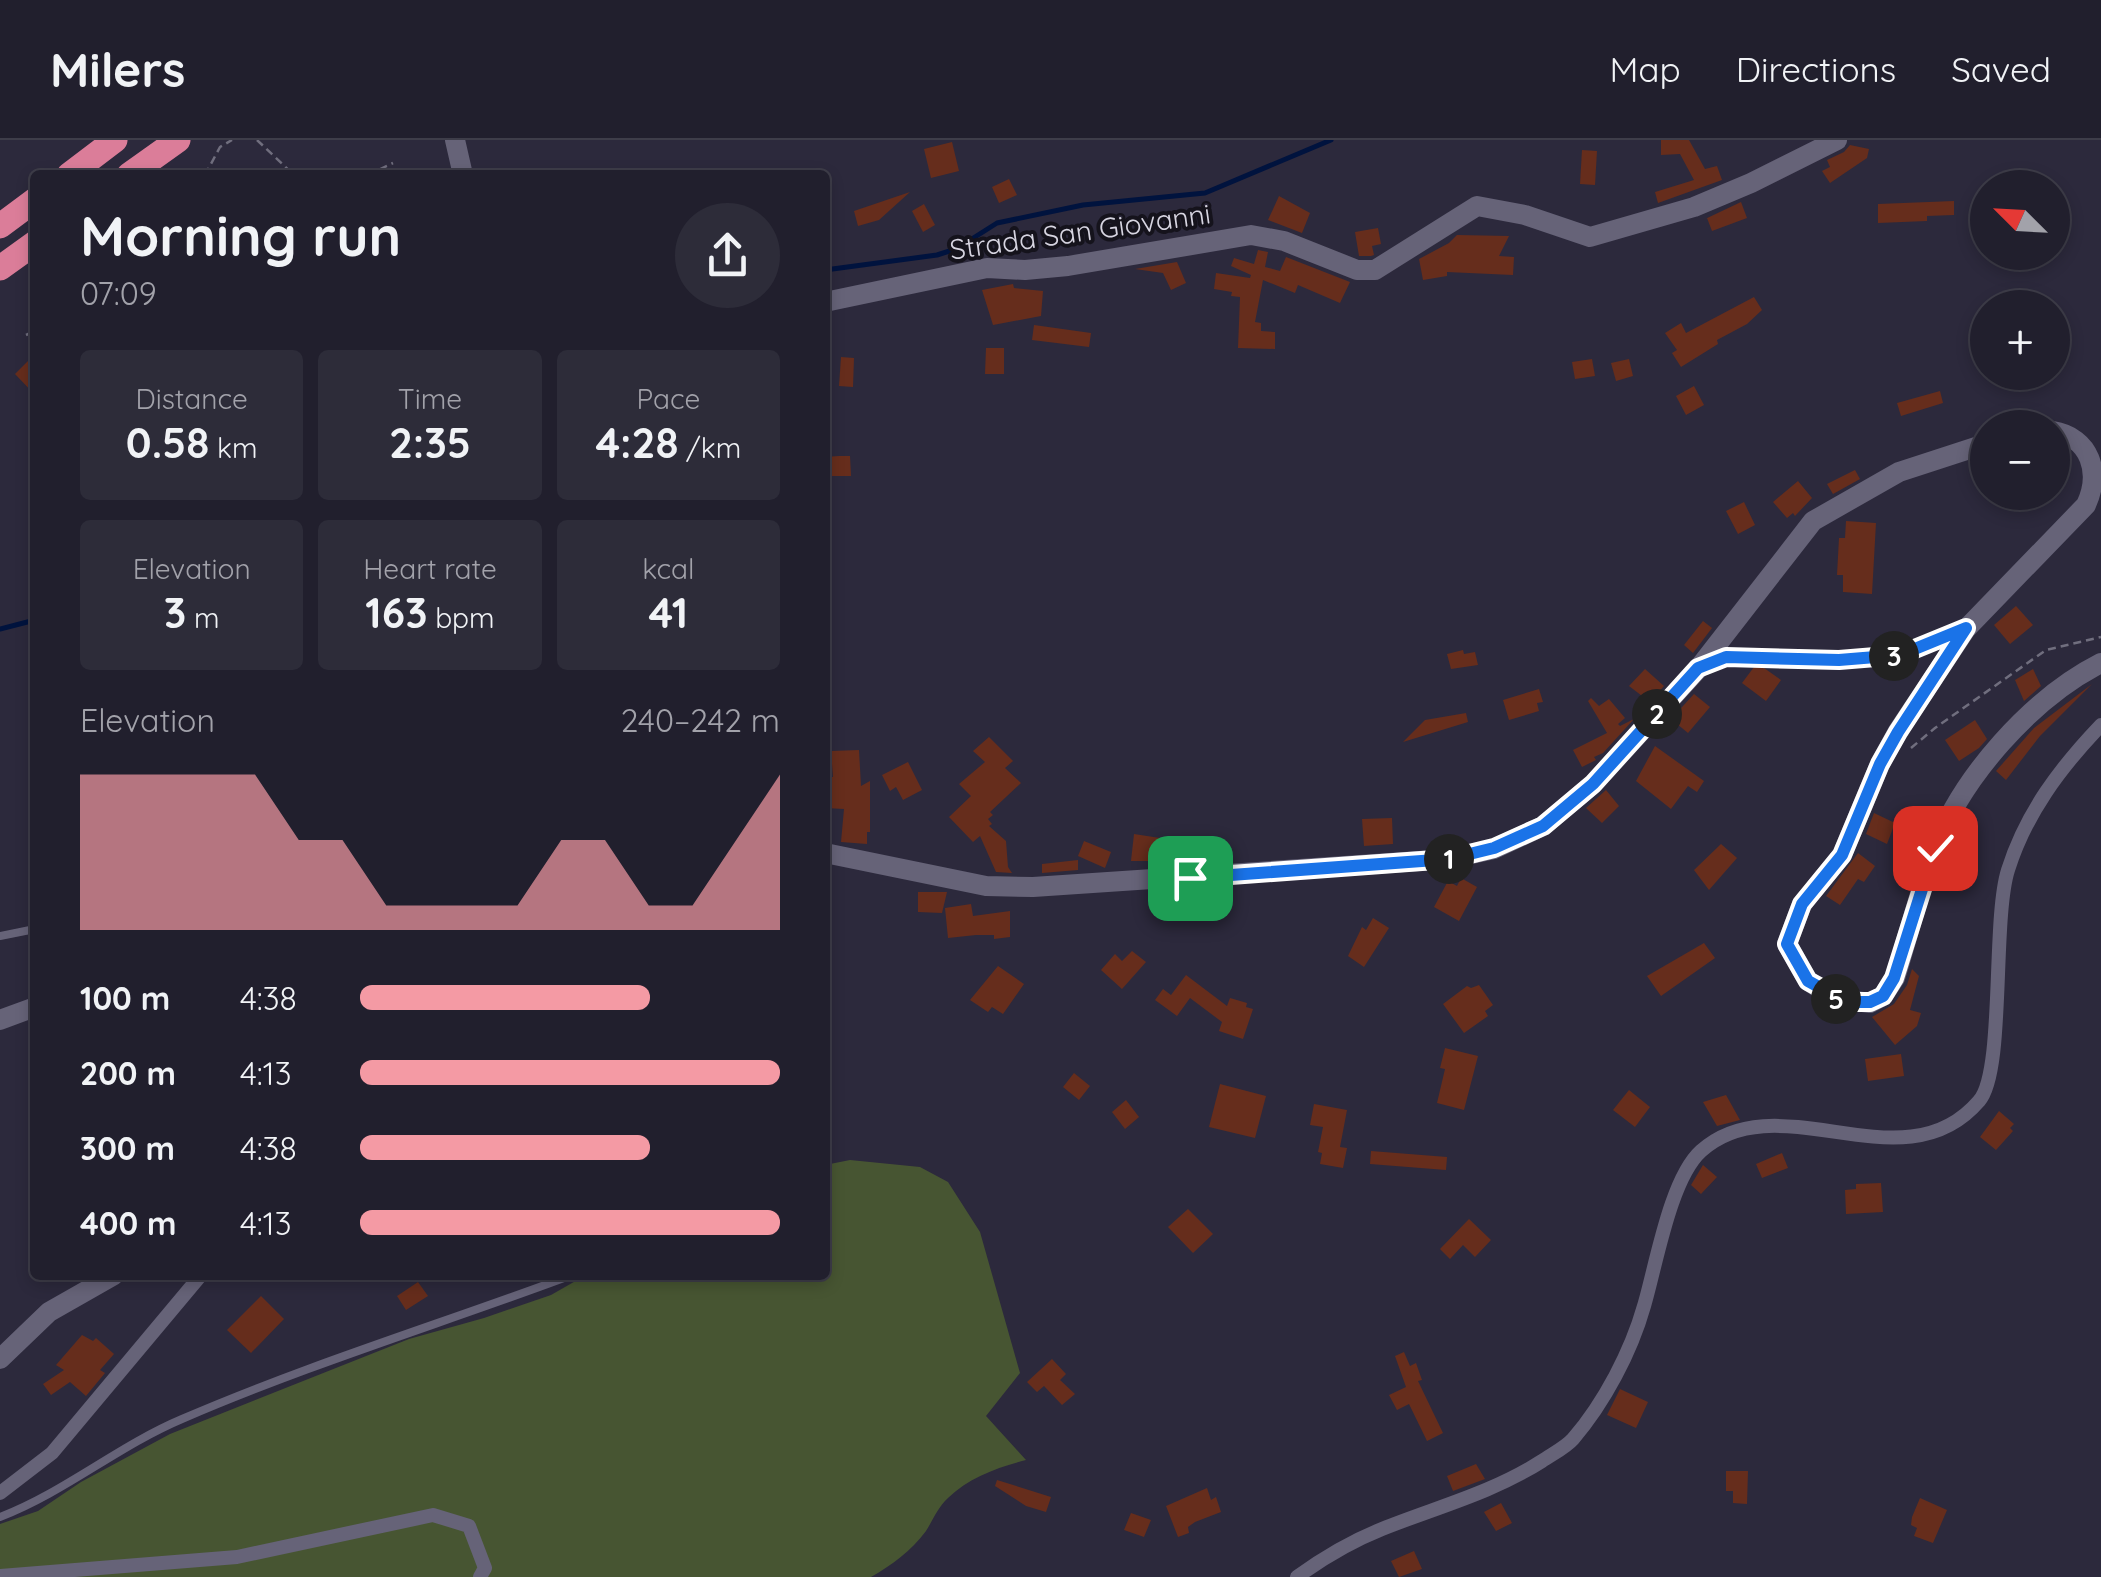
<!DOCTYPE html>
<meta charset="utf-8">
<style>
:root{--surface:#211f2d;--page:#2d2c39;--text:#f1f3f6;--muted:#a2a2aa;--line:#3e3d49;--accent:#f49aa4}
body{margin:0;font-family:Quicksand,sans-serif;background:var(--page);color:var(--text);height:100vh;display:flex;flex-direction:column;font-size:38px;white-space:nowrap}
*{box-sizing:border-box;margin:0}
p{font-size:32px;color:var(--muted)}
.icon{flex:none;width:55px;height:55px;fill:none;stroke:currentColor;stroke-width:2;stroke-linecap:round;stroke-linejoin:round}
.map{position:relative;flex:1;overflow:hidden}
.details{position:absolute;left:30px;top:30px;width:800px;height:1110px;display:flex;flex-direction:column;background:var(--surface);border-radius:10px;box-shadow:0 5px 15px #0003,0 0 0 2px var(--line)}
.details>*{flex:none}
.needle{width:65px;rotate:294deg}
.tools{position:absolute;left:1970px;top:30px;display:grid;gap:20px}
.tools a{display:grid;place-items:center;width:100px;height:100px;border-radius:50%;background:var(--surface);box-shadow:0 5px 15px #0003,0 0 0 2px var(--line);font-size:50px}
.pin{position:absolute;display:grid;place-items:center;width:85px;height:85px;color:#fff;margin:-42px;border-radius:20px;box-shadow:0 5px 15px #0006}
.km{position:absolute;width:50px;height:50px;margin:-25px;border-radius:50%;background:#222;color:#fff;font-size:28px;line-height:50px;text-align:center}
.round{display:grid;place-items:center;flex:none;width:105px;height:105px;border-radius:52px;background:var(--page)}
.summary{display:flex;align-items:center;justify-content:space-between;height:170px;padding:0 50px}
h1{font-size:55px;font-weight:700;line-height:75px}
.stats{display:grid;grid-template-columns:repeat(3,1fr);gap:15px;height:170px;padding:10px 50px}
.stats div{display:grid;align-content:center;border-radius:10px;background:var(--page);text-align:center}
.stats b{font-size:42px;font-weight:700}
.stats small{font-size:28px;font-weight:400}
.stats p{font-size:28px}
.chart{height:280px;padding:20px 50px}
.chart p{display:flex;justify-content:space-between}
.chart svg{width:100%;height:180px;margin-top:10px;fill:var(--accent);opacity:.7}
ul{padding:0 50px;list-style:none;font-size:32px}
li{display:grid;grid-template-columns:160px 120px 1fr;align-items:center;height:75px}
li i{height:25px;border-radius:12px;background:var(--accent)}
header{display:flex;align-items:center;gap:60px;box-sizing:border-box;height:140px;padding:0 50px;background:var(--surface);border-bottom:2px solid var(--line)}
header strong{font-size:48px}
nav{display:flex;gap:55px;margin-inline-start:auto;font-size:35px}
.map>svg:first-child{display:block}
</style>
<header>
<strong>Milers</strong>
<nav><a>Map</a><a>Directions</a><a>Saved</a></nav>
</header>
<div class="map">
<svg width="2101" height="1437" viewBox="0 0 2101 1437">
<rect width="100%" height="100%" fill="#2c293c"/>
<path fill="#475532" d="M850,1020L920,1027L948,1042L980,1092L1020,1233L986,1276L1026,1320C999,1327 969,1337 948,1358C938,1367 933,1380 926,1391C911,1411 892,1425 871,1437H0V1384L38,1371L81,1342L170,1294L409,1199L484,1178L551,1155L586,1135H825V1025Z"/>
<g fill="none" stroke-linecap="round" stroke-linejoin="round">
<g stroke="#00133e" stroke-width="5">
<polyline points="825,130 937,115 956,109 997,83 1083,65 1205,53 1331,0"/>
<polyline points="0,489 35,480"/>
</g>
</g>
<g fill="#662d1c">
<polygon points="1661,0 1689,0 1705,29 1717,26 1722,40 1658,63 1655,52 1694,40 1680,14 1661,15"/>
<polygon points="952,2 959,31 931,38 924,9"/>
<polygon points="1850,5 1869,9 1867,18 1830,43 1822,31 1830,27 1827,20 1844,12"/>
<polygon points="1582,10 1597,11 1595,45 1580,44"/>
<polygon points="1009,39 1017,55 999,63 992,47"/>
<polygon points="910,52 879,80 858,86 854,71"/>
<polygon points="1279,56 1310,73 1302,93 1268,80"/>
<polygon points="1954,61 1954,75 1927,76 1927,81 1878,83 1878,64"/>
<polygon points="1741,62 1747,78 1712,91 1707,78 1703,80"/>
<polygon points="924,64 935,85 923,92 912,71"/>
<polygon points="1378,88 1381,104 1372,106 1374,115 1371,116 1359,116 1355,92"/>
<polygon points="1457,95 1509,96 1499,116 1514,117 1513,135 1447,132 1447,136 1423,140 1419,119 1449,103"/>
<polygon points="1258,110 1268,112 1265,127 1280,131 1286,117 1350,142 1340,163 1298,145 1295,153 1263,140 1255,182 1261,183 1261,191 1275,192 1275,209 1238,208 1240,157 1231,156 1232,152 1214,149 1216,133 1250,138 1251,135 1231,126 1234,118 1254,124"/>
<polygon points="1177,122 1186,143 1171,150 1163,133 1135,129"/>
<polygon points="1013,144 1014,148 1043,151 1041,176 993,185 982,150"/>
<polygon points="1754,157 1762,170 1747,184 1717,200 1718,204 1681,227 1672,213 1677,210 1665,193 1681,183 1686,193"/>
<polygon points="1034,185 1091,193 1089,207 1032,200"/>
<polygon points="986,208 1004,208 1004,234 985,234"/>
<polygon points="35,214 35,255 15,234"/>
<polygon points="841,217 854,218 853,247 839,246"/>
<polygon points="1592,219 1595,236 1575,239 1572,222"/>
<polygon points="1629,219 1633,236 1616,241 1611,223"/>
<polygon points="1694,246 1704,265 1686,275 1676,256"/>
<polygon points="1940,251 1943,263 1901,276 1897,263"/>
<polygon points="839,316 850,316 851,336 825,336 825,317"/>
<polygon points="1855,330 1860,339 1833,354 1827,344"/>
<polygon points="1798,341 1812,358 1795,376 1793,373 1787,378 1773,362"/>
<polygon points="1744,362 1755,385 1738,394 1726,371"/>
<polygon points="1846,381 1876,383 1872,454 1843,452 1843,435 1837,435 1839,398 1845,398"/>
<polygon points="2016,466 2033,485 2010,504 1994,485"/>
<polygon points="1703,481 1712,488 1693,513 1684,505"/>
<polygon points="1463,510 1464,514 1475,512 1478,525 1451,529 1447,514"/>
<polygon points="1757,523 1781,540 1766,561 1742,543"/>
<polygon points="1645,529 1664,546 1650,562 1629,546"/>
<polygon points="2033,529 2041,546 2024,561 2015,540"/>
<polygon points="2092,544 2040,596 2006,640 1996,631 2034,588"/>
<polygon points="1539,549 1543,562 1537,563 1539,571 1509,580 1503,560"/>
<polygon points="1694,554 1710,567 1688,593 1671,579"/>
<polygon points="1591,558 1599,566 1609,559 1625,578 1618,584 1620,586 1634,579 1603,613 1594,617 1596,620 1582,627 1573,610 1607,593 1588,561"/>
<polygon points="1466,573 1468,582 1403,602 1425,580"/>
<polygon points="1975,580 1987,599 1979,608 1959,621 1945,600"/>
<polygon points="989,597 1013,621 1005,628 1021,643 990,672 993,675 988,679 992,684 989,686 1006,701 1008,727 1012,733 996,732 980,696 973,702 949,677 971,656 959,644 985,622 973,611"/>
<polygon points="1655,606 1704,641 1697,652 1688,646 1671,669 1636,641"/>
<polygon points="859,610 861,646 870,641 870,692 867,692 867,704 841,702 844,669 825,668 825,637 833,637 831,611"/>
<polygon points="908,622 922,650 903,660 896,647 890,651 882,635"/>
<polygon points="1606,650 1619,666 1602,683 1586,668"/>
<polygon points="1874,673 1895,683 1887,704 1866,694"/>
<polygon points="1392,678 1393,704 1364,706 1362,679"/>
<polygon points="1134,694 1160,698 1156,721 1131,721"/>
<polygon points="1084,701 1111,712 1105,728 1078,716"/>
<polygon points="1721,704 1737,718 1709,750 1694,730"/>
<polygon points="1858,713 1875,726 1864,742 1858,739 1840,765 1826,756"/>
<polygon points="1078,720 1078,730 1042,733 1042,724"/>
<polygon points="1461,738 1477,747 1459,781 1434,767 1448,741 1457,746"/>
<polygon points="918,752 947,752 942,773 918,772"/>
<polygon points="971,764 973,776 1010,771 1010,797 994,799 994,795 976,795 948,798 945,768"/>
<polygon points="1373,778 1389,788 1364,827 1348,816 1362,787 1366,790"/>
<polygon points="1704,803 1715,818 1661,856 1647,836"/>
<polygon points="1132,811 1146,822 1122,849 1101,830 1115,814 1122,821"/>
<polygon points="998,826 1024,844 1003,874 992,867 988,872 970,860"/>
<polygon points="1912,829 1919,836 1910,870 1921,873 1917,886 1895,905 1872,877 1894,864 1907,845"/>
<polygon points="1186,835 1227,866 1230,858 1247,863 1246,867 1253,869 1243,899 1219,891 1222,882 1190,858 1177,876 1155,860 1163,849 1171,855"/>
<polygon points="1479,845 1493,865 1485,871 1488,876 1464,893 1443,864 1467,846 1471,848"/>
<polygon points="1445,908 1478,916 1464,970 1437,963 1445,929 1440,928"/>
<polygon points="1901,914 1904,936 1868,941 1865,919"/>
<polygon points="1074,933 1090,946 1079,960 1063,947"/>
<polygon points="1220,944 1266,956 1255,998 1209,987"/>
<polygon points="1629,950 1650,967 1635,987 1613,970"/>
<polygon points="1726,955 1740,980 1717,986 1703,962"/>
<polygon points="1126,960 1139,977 1125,989 1112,972"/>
<polygon points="1314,964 1347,970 1340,1007 1347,1008 1343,1028 1320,1024 1322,1013 1318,1012 1323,987 1310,985"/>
<polygon points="1999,971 2014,984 2010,988 2013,991 1996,1010 1980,997"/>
<polygon points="1371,1011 1447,1017 1446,1030 1370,1024"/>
<polygon points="1782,1013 1788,1028 1762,1038 1756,1024"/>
<polygon points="1703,1025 1717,1037 1701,1054 1691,1045"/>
<polygon points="1881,1043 1883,1072 1846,1074 1845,1050 1856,1049 1856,1044"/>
<polygon points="1188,1069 1213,1094 1193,1113 1168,1087"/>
<polygon points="1469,1079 1491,1100 1475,1117 1463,1105 1450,1119 1440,1109"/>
<polygon points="418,1142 428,1156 406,1170 397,1156"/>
<polygon points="261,1156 284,1179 251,1213 227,1190"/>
<polygon points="82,1195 93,1201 96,1198 114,1214 100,1230 105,1233 86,1256 70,1242 51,1255 43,1244 64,1230 56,1225"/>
<polygon points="1404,1212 1410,1226 1416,1223 1422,1240 1418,1241 1443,1293 1427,1301 1409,1264 1397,1270 1389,1255 1406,1247 1395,1216"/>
<polygon points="1052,1219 1066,1234 1060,1240 1075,1254 1062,1265 1044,1246 1037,1252 1027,1242"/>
<polygon points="1620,1249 1648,1262 1636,1288 1607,1275"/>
<polygon points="1476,1324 1485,1339 1453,1351 1447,1336"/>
<polygon points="1726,1331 1748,1331 1747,1364 1733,1363 1733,1351 1726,1351"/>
<polygon points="997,1340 1051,1357 1046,1372 1026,1366 995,1346"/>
<polygon points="1207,1348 1211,1360 1216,1357 1221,1372 1195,1382 1188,1387 1189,1393 1178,1397 1166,1366"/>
<polygon points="1920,1358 1947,1370 1933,1403 1914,1396 1917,1388 1911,1385 1912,1377"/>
<polygon points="1501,1363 1512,1383 1496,1391 1484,1372"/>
<polygon points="1131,1373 1151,1380 1144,1397 1124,1390"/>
<polygon points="1414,1411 1422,1429 1399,1437 1391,1421"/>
</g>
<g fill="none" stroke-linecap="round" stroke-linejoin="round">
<g stroke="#706e7e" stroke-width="2.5" stroke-dasharray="8 5" stroke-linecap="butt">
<polyline points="257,0 294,35"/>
<polyline points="205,35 220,7 232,0"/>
<polyline points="368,35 393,23"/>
<polyline points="26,195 35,191"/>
<path d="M1733,517C1800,519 1869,528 1932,502"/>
<polyline points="1911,608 1935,588 2046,510 2101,497"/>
</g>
<g stroke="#666378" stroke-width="8">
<polyline points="0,796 35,789"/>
<path d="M0,1377C65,1352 118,1306 182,1279C307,1225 437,1185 564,1138"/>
</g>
<g stroke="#666378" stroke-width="14">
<polyline points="0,1353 52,1313 201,1135"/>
<polyline points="0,1436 237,1417 433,1375 469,1386 485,1428 480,1437"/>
<path d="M1297,1437C1323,1418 1352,1401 1382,1389C1437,1367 1492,1353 1542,1321C1552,1314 1565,1308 1573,1299C1604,1263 1631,1212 1644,1166C1656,1126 1670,1039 1701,1011C1779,941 1904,1049 1979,961C2005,932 1992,781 2008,730C2026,673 2060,628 2101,585"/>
</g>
<g stroke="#666378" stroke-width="20">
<polyline points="455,0 463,35"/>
<polyline points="825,162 987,128 1025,130 1068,126 1251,95 1284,101 1357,130 1375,130 1477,66 1525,75 1590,97 1694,67 1751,43 1837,0"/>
<path d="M2052,291C2091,297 2101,333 2086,365L1966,489L1898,591L1880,624L1842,715L1802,764L1787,804L1808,841L1834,858L1870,863L1883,856L1895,838C1908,796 1919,753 1934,711C1961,637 2032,558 2101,523"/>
<polyline points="825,713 986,746 1033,747 1449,719 1494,709 1543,686 1593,644 1698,529 1813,381 1899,332 1988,303"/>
<polyline points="0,880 35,867"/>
<polyline points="0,1219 49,1172 114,1135"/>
</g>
<g stroke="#db7d99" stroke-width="25">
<polyline points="69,35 115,0"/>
<polyline points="129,35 178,0"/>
<polyline points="0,86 35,60"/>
<polyline points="0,128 35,103"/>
</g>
</g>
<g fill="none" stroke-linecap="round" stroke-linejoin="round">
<defs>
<polyline id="route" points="1190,738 1449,719 1494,708 1543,686 1593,644 1698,528 1726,517 1839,520 1900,515 1966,488 1898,592 1880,624 1842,715 1802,764 1787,804 1808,841 1846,862 1870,862 1883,856 1894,838 1935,708"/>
</defs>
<use href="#route" stroke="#fff" stroke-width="20"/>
<use href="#route" stroke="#1a73e8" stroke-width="12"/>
</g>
<g text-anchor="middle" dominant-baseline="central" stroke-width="8" stroke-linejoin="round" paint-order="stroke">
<g font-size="28" fill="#d7d5e1" stroke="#15131c">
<text transform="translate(1080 91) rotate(-8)">Strada San Giovanni</text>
</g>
</g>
</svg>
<div class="tools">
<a><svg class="needle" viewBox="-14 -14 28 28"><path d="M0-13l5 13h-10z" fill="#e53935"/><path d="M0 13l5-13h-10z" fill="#a2a2aa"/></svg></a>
<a>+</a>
<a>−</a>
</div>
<div class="pin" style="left:1190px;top:738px;background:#1e9e55"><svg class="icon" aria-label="arrive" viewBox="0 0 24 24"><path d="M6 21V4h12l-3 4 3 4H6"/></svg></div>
<div class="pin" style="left:1935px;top:708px;background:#d93025"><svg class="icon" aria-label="check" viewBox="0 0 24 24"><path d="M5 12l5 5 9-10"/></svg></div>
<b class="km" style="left:1449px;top:719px">1</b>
<b class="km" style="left:1657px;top:574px">2</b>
<b class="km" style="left:1894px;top:516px">3</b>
<b class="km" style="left:1836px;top:859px">5</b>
<section class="details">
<div class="summary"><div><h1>Morning run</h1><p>07:09</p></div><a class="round"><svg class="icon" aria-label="share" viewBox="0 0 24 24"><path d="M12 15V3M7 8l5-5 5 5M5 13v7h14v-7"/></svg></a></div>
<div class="stats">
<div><p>Distance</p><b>0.58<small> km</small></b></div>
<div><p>Time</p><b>2:35</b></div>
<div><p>Pace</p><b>4:28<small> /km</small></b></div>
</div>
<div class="stats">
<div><p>Elevation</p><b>3<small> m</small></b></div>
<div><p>Heart rate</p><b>163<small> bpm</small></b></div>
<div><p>kcal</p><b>41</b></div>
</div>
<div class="chart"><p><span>Elevation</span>240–242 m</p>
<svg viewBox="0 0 160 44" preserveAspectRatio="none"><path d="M0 44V6L10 6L20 6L30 6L40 6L50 22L60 22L70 38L80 38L90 38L100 38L110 22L120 22L130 38L140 38L150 22L160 6V44z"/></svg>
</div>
<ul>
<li><b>100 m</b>4:38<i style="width:69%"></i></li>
<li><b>200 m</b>4:13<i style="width:100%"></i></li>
<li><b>300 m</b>4:38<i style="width:69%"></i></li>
<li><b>400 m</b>4:13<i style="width:100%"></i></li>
</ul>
</section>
</div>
